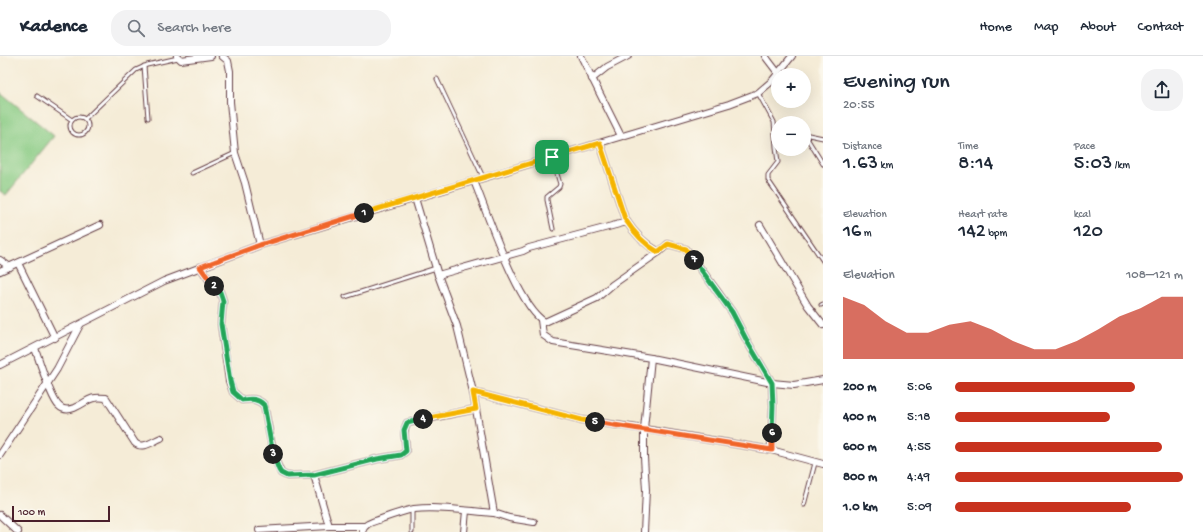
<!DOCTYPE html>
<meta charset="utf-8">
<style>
:root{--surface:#fff;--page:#f2f2f3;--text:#1f2937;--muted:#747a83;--line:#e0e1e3;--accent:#c8321e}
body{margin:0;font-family:"Gochi Hand",sans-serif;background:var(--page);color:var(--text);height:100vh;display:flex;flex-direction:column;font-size:15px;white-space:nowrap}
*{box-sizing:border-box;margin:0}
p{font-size:13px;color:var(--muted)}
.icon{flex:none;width:22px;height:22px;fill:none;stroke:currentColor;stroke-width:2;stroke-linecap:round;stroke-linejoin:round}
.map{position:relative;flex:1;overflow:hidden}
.panel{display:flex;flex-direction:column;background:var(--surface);width:380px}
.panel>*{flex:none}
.tools{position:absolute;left:771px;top:12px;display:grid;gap:8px}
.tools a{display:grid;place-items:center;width:40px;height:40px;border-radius:50%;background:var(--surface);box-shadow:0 4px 16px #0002;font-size:20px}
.scale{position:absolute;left:12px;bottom:10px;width:98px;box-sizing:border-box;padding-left:4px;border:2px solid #4a1f2b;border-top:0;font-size:11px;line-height:14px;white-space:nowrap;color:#4a1f2b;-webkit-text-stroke:3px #fbf7ec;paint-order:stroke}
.pin{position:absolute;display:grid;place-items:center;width:34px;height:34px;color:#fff;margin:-17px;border-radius:8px;box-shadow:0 2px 6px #0006}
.km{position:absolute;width:20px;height:20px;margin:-10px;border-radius:50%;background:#222;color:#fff;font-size:11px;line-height:20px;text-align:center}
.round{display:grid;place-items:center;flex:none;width:42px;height:42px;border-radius:16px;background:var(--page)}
.headline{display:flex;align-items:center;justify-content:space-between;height:68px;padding:0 20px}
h1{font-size:22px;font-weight:600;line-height:30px}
.figures{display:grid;grid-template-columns:repeat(3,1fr);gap:6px;height:68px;padding:4px 20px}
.figures div{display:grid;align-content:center}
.figures b{font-size:20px;font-weight:600}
.figures small{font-size:11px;font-weight:400}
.figures p{font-size:11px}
.chart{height:112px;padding:8px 20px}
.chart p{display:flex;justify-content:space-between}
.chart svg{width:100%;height:72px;margin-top:4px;fill:var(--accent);opacity:.7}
ul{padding:0 20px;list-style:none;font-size:13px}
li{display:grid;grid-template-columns:64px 48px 1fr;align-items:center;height:30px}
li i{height:10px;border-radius:5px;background:var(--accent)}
header{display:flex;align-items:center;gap:24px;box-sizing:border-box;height:56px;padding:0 20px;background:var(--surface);border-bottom:1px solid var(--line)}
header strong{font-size:19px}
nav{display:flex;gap:22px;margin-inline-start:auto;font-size:14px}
.search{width:280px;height:36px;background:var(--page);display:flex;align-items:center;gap:10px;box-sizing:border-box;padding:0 14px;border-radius:16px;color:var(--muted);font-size:15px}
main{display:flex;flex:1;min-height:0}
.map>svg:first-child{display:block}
</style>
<header>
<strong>Kadence</strong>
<div class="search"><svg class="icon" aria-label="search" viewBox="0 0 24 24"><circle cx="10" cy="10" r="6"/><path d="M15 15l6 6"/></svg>Search here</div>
<nav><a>Home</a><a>Map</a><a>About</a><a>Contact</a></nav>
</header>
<main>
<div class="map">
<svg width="823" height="476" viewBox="0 0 823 476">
<rect width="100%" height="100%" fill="#fbf7ec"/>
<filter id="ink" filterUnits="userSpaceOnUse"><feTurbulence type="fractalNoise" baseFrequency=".025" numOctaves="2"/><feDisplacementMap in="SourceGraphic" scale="8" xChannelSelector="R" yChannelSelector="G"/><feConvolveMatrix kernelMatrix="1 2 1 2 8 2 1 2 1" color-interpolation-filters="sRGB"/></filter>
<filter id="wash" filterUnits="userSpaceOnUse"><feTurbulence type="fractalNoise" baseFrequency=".012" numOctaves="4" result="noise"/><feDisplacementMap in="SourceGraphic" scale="16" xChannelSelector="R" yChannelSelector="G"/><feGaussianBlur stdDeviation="0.9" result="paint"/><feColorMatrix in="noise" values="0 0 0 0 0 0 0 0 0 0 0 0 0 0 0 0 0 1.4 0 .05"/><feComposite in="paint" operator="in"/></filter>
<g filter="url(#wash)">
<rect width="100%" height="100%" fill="#f5ecd7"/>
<polygon fill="#87ca82" stroke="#687456" points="0,36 54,80 6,139 0,135"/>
</g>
<g filter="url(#ink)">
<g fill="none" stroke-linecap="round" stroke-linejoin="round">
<defs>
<g id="service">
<polyline points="144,10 148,62"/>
<polyline points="437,23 483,121"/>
<polyline points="758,37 774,66 776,91 778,106 768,119 768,124 823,205"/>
<polyline points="37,40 72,64"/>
<circle cx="79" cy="70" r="9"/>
<polyline points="85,63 136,14 147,9 178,2"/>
<polyline points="804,78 823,82"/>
<polyline points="805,79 823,108"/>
<polyline points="552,101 560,128 559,131 547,141 547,144 553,173"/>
<polyline points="192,117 235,97"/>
<polyline points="345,241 436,212"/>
<polyline points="821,249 823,248"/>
<polyline points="804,449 815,407"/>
<polyline points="412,454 412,476"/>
</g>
<g id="minor">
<polyline points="177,0 181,4 211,0"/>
<polyline points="222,0 228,5 230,15 230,46 235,97 245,127 260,189"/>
<polyline points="581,0 621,80"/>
<polyline points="765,0 778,17"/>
<polyline points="592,23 607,11 628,0"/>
<path d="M600,87L625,163C634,177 644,188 659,196L668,188L686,193L717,235L732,256L747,285L772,327L773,350L771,394"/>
<path d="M474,125C487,156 518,251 545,266L597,242L612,229L659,196"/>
<polyline points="760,169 808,250 823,269"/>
<polyline points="0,204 10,211"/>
<polyline points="18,207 55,282"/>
<path d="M200,211L212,228L220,236L223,245L221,268L229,325L233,336L242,344C251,343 257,342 264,349L274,401L281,417L287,420L314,419L329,470"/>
<polyline points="0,215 100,169"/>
<polyline points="438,219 523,195 529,192 627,166"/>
<polyline points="541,264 543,279 553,286 651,302 772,327 794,329 823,324"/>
<path d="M35,292C39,304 51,343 59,350C63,354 69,354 74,352C88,346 88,340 106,342L135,387C143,394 153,385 161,382"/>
<polyline points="651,302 644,373 771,394 823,408"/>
<polyline points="0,309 164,225 260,189 729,48 758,37 772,25 792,0"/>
<polyline points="473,336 582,364 644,373 644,401 646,434 644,476"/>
<polyline points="0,399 57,313 80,269"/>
<path d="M314,419L377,403L401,399L406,395C406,384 402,377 407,367L476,353"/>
<polyline points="494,457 509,462 534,466"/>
<polyline points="0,459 18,476"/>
<polyline points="259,474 329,470 364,470"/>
<path d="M362,476C364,467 373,466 381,463C392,459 403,455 414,453C440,450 468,455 494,457L473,336L457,270L438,219L415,142"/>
<polyline points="464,476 466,455"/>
</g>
</defs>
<use href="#service" stroke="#643e45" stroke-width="5"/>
<use href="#minor" stroke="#643e45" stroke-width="8"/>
<use href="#service" stroke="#fff" stroke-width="3"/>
<use href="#minor" stroke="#fff" stroke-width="6"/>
</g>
</g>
<g fill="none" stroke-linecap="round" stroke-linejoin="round" filter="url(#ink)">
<defs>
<polyline id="split-1" points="364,157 552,101"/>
<polyline id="split-2" points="214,230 200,211 260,189 364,157"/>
<path id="split-3" d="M214,230L220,236L223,245L221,268L230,325L233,336L242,344C251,343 257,342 264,349L273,398"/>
<polyline id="split-4" points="273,398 279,414 281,417 287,420 314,419 377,403 401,399 406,395 404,374 407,367 423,363"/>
<polyline id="split-5" points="423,363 476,353 473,336 582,364 595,366"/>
<polyline id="split-6" points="595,366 772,394 772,377"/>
<polyline id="split-7" points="694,204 732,256 747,285 772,327 773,350 772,377"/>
<path id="split-8" d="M552,101L600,87L625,163C634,177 644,188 658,196L668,188L686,193L694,204"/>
</defs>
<use href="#split-1" stroke="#fff" stroke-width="8"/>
<use href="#split-2" stroke="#fff" stroke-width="8"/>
<use href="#split-3" stroke="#fff" stroke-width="8"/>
<use href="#split-4" stroke="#fff" stroke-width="8"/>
<use href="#split-5" stroke="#fff" stroke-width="8"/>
<use href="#split-6" stroke="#fff" stroke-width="8"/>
<use href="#split-7" stroke="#fff" stroke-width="8"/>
<use href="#split-8" stroke="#fff" stroke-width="8"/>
<use href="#split-1" stroke="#f5b400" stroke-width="5"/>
<use href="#split-2" stroke="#f0652b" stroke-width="5"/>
<use href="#split-3" stroke="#22a559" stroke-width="5"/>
<use href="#split-4" stroke="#22a559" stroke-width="5"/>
<use href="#split-5" stroke="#f5b400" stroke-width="5"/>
<use href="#split-6" stroke="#f0652b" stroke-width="5"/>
<use href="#split-7" stroke="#22a559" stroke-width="5"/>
<use href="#split-8" stroke="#f5b400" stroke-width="5"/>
</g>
</svg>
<div class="tools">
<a>+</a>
<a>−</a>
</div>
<div class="scale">100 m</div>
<div class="pin" style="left:552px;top:101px;background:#1e9e55"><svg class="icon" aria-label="arrive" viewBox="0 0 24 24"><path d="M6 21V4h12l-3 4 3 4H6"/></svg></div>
<b class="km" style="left:364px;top:157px">1</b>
<b class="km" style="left:214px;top:230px">2</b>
<b class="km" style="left:273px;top:398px">3</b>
<b class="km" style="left:423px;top:363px">4</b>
<b class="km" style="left:595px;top:366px">5</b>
<b class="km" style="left:772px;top:377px">6</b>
<b class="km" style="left:694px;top:204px">7</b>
</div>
<section class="panel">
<div class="headline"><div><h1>Evening run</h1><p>20:55</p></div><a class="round"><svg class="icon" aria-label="share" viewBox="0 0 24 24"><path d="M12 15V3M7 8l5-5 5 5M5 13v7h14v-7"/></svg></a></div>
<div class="figures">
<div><p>Distance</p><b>1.63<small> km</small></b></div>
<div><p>Time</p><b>8:14</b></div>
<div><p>Pace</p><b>5:03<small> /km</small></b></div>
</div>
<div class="figures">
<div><p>Elevation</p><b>16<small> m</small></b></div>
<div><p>Heart rate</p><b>142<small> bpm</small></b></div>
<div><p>kcal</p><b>120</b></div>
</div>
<div class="chart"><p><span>Elevation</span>108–121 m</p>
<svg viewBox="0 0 160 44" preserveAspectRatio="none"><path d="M0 44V6L10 11L20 21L30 28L40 28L50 23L60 21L70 26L80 33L90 38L100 38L110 33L120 26L130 18L140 13L150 6L160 6V44z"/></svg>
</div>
<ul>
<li><b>200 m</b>5:06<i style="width:79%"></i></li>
<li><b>400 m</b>5:18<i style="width:68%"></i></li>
<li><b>600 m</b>4:55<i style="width:91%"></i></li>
<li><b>800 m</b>4:49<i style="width:100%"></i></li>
<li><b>1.0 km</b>5:09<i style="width:77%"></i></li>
</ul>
</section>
</main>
